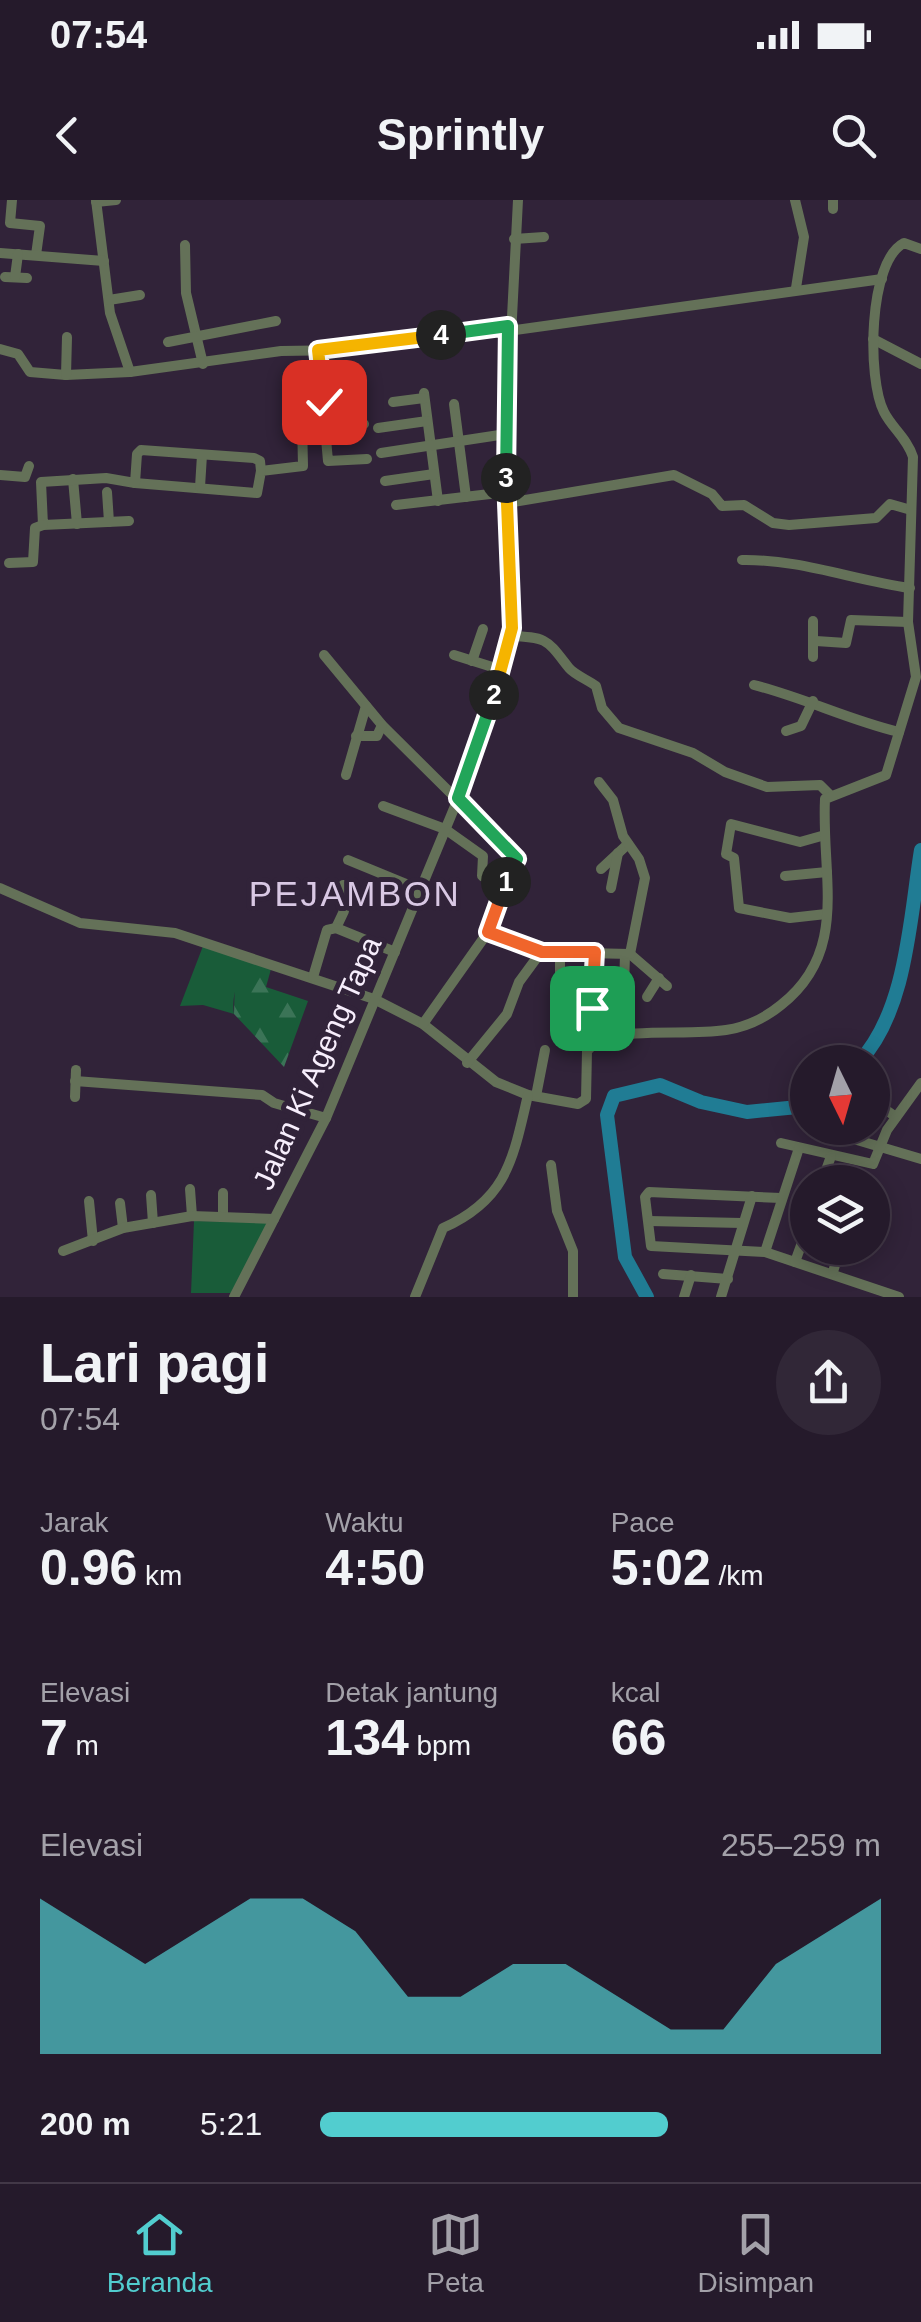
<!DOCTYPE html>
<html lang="id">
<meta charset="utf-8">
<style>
:root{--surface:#251a2b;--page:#312737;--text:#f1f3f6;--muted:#a3a1a9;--line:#423847;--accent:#52cdcf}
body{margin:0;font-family:Arial,sans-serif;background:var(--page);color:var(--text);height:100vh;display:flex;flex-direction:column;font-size:38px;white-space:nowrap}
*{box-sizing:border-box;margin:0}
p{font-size:32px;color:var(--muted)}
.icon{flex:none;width:55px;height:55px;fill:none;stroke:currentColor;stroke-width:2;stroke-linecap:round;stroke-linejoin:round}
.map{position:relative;height:1097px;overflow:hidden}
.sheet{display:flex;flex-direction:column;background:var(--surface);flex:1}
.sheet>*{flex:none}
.needle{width:65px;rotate:175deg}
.controls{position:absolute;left:790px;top:845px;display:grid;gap:20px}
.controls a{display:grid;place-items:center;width:100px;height:100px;border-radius:50%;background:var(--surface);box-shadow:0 5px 25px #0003,0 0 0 2px var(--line);font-size:50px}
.pin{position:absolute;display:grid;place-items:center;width:85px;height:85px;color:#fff;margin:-42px;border-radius:20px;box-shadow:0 5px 15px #0006}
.km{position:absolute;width:50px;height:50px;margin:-25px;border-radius:50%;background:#222;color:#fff;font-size:28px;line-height:50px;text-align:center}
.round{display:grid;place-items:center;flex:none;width:105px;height:105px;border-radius:52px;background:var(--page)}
.summary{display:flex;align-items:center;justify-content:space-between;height:170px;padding:0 40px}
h1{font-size:55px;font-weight:700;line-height:75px}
.figures{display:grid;grid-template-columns:repeat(3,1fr);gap:15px;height:170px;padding:10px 40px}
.figures div{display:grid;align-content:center}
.figures b{font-size:50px;font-weight:700}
.figures small{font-size:28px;font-weight:400}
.figures p{font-size:28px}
.chart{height:280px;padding:20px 40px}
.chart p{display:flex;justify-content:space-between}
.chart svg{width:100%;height:180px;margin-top:10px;fill:var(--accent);opacity:.7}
ul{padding:0 40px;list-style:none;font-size:32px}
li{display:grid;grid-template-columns:160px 120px 1fr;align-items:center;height:75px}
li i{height:25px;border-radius:12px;background:var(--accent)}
.status{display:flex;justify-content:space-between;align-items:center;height:70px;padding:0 50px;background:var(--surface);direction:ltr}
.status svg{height:28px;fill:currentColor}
header{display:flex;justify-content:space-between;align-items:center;height:130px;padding:0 40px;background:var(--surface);font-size:45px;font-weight:700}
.tab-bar{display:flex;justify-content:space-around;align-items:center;height:140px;border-top:2px solid var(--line);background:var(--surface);font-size:28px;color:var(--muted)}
.tab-bar a{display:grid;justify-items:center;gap:5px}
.tab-bar .active{color:var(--accent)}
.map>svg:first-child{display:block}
</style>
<div class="status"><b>07:54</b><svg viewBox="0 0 49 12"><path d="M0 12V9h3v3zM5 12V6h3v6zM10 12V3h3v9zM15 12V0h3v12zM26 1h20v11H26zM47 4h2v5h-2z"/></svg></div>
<header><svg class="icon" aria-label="back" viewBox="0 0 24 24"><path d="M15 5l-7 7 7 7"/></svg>Sprintly<svg class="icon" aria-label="search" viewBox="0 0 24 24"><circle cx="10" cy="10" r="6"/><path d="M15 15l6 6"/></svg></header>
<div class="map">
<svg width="921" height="1097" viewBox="0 0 921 1097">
<defs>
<pattern id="forest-firs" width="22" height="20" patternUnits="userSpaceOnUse" patternTransform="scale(2.5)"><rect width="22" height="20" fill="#195c39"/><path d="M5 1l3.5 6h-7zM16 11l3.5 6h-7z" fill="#3b7457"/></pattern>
</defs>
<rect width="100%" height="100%" fill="#312339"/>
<g fill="#195c39">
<path d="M203,746L253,763C239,775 231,794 234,814L203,805L180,806Z"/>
<polygon points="194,1021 268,1022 232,1093 191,1093"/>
</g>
<polygon fill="url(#forest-firs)" points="253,763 271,769 266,787 308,801 284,867 234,814 235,777"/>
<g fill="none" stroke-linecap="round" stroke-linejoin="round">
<g stroke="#207c94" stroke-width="14">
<path d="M859,862C907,811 910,717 921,650"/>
<polyline points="647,1097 625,1057 607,915 614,896 660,885 701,902 747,912 808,906"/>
</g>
<g stroke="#647158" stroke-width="10">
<polyline points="12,0 10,23 40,26 36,55"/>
<polyline points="96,0 110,113 130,172"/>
<polyline points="795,0 804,37 796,88"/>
<polyline points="833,0 833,9"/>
<polyline points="96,2 116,0"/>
<polyline points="514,39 544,37"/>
<polyline points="185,45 186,93 203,164"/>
<polyline points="0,53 104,61"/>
<polyline points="5,77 27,78"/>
<polyline points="15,77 18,54"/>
<polyline points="109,100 140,95"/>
<polyline points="508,131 882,79"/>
<polyline points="873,139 921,164"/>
<polyline points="168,142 276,121"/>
<polyline points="0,149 18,154 30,172 66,175 130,172 281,151 346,150 508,126"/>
<polyline points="318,150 328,261 367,259"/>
<polyline points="66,175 67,137"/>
<polyline points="424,193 438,301"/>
<polyline points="325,196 353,193"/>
<polyline points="393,202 424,198"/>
<polyline points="454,204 466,297"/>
<polyline points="378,228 427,221"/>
<polyline points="325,230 364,224"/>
<polyline points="381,253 506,234"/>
<polyline points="0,275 25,277 29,266"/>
<polyline points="73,279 77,324"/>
<polyline points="385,281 434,274"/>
<polyline points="135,283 257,293 261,271 303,266 302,221 310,212 321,208"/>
<polyline points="200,287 202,255"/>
<polyline points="107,292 109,322"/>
<polyline points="507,303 674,275 712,294 722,306 744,305 773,323 789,325 876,318 890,304 911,310"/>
<polyline points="396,305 507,292"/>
<polyline points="129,321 43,325 41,282 106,278 135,283 137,254 141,250 254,258 260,261 261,271"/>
<path d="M742,360C800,359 853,380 910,388"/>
<polyline points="9,363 33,362 35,328 43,325"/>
<path d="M510,436C548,437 547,440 569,468C575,475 588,480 596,486L602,508L619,528L693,553L725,572L767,587L820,585L829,594"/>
<polyline points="816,441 846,443 851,420 908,422"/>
<polyline points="324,455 382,525 517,659 488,732"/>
<polyline points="454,455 502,470"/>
<polyline points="813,457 813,421"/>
<polyline points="472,461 483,429"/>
<path d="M754,485C805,498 849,520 899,532"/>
<polyline points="786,531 801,526 813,501"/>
<polyline points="356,536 377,536 382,525"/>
<polyline points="346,575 366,506"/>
<polyline points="383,606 445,629 483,656 482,676 502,688"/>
<polyline points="825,635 800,642 731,624 726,654 734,658 739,708 790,718 826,714"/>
<polyline points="348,660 421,690"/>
<polyline points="601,669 628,644"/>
<polyline points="785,676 827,672"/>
<path d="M0,688L80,723L175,733L374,799L423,824L496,882L528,895L578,904L586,899L587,851L597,841C637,827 685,836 726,830C747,827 765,818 781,805C850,751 821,676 825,599L886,575L916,477L908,422L913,257C907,238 892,228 884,212C867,179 868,61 904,43L921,49"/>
<polyline points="611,688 618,653"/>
<polyline points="336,728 344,711 340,703 343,685"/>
<polyline points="595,752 592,807 616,807"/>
<polyline points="630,754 667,786"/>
<polyline points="313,777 327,730 336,728 395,752"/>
<polyline points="560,779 560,752"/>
<polyline points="624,786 625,755"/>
<polyline points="647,797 659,778"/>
<polyline points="423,824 488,732 541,752 630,754 645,678 639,659 623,636 613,600 599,582"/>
<polyline points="467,863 507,814 519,782 541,752"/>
<polyline points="75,881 262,895 274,903 326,918"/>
<polyline points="536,896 545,850"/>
<polyline points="75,897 76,870"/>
<polyline points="872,900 896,917"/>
<polyline points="820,929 921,959"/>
<polyline points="781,943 873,964 887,930 921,883"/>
<polyline points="551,965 557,1011 573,1051 573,1097"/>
<polyline points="822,982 831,956"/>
<polyline points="190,989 192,1016"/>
<polyline points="151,995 153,1023"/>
<polyline points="781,998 649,992 645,997 651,1046 765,1052 899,1097"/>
<polyline points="89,1001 93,1041"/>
<polyline points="120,1003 123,1028"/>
<polyline points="223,1015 223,993"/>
<polyline points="649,1021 742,1023"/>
<polyline points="63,1051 123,1028 192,1016 274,1019"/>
<polyline points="765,1052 799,948"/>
<polyline points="795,1062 808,1026"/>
<polyline points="833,1072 840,1048"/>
<polyline points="663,1074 728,1079"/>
<polyline points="234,1097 326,918 467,577 502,470 512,428 506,234 518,0"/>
<path d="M415,1097L443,1028C508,999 513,958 528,895"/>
<polyline points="684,1097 691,1075"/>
<polyline points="721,1097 752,996"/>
</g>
</g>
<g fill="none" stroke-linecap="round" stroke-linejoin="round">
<defs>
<polyline id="split-1" points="506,682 488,732 542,752 595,752 592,808"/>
<polyline id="split-2" points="494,495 458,598 517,659 506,682"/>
<polyline id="split-3" points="494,495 512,428 506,278"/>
<polyline id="split-4" points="441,135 508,126 506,278"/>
<polyline id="split-5" points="324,202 318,150 441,135"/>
</defs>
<use href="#split-1" stroke="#fff" stroke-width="20"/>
<use href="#split-2" stroke="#fff" stroke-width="20"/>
<use href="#split-3" stroke="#fff" stroke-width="20"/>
<use href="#split-4" stroke="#fff" stroke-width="20"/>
<use href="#split-5" stroke="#fff" stroke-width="20"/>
<use href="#split-1" stroke="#f0652b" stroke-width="12"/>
<use href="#split-2" stroke="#22a559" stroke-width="12"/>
<use href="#split-3" stroke="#f5b400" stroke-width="12"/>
<use href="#split-4" stroke="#22a559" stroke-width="12"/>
<use href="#split-5" stroke="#f5b400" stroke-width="12"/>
</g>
<g text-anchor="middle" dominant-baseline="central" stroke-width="10" stroke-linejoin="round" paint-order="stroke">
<g font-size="30" fill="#f7eefc" stroke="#312339">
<text transform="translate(317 863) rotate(-66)">Jalan Ki Ageng Tapa</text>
</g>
<g font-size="35" letter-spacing="2.5" fill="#d9c8e4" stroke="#312339">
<text x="355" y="693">PEJAMBON</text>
</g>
</g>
</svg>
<div class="controls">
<a><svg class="needle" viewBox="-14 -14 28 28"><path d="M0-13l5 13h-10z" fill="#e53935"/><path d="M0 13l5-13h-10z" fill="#a3a1a9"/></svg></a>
<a><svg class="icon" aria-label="layers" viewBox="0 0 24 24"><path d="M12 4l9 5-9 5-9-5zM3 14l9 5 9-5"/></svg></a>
</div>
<div class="pin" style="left:592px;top:808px;background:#1e9e55"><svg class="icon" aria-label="arrive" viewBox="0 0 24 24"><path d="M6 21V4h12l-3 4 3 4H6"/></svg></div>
<div class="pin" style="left:324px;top:202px;background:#d93025"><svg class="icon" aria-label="check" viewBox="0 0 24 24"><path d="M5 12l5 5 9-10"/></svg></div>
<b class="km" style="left:506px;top:682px">1</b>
<b class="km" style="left:494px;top:495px">2</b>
<b class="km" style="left:506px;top:278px">3</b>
<b class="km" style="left:441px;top:135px">4</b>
</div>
<section class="sheet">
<div class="summary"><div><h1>Lari pagi</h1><p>07:54</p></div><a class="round"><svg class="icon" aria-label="share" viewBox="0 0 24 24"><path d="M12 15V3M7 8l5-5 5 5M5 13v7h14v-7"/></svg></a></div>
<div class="figures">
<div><p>Jarak</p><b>0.96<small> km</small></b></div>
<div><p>Waktu</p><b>4:50</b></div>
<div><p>Pace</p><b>5:02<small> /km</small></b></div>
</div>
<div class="figures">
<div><p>Elevasi</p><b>7<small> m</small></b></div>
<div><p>Detak jantung</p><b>134<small> bpm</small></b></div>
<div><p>kcal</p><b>66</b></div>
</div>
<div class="chart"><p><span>Elevasi</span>255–259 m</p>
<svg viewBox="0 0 160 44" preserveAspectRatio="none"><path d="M0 44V6L10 14L20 22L30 14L40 6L50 6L60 14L70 30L80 30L90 22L100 22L110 30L120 38L130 38L140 22L150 14L160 6V44z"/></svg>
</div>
<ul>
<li><b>200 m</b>5:21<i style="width:62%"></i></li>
</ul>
</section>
<nav class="tab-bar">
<a class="active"><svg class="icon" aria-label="home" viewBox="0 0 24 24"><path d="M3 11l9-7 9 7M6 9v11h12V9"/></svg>Beranda</a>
<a><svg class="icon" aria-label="map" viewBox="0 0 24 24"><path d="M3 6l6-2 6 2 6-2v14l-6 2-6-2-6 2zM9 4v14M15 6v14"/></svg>Peta</a>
<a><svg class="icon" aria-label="saved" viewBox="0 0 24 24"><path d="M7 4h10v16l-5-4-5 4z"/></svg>Disimpan</a>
</nav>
